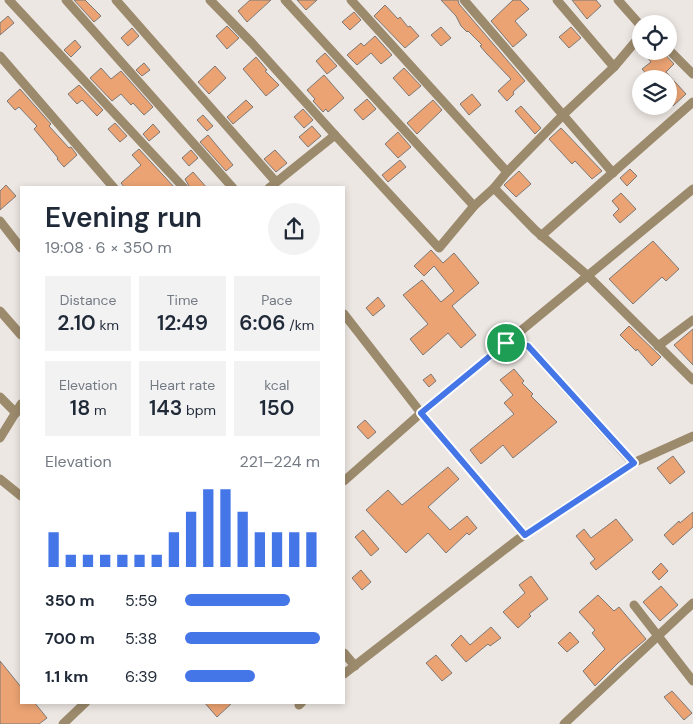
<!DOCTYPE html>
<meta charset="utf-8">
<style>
:root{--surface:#fff;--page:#f2f2f3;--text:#1f2937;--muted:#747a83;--accent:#4576e7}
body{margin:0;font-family:"DM Sans",sans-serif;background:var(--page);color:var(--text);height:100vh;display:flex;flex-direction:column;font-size:19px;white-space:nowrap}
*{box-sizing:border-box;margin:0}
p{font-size:16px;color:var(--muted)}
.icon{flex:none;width:28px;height:28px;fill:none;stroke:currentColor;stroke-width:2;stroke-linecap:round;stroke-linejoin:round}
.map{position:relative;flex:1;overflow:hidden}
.details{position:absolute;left:20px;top:186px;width:325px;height:518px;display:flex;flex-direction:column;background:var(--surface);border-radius:0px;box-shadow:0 2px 8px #0003}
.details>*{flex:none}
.tools{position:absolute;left:632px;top:15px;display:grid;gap:10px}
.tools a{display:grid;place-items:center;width:45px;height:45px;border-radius:50%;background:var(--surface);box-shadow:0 2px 8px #0003;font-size:25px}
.pin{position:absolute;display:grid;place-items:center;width:42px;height:42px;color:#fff;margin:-21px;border:2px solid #fff;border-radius:50%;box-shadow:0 1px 5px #0007}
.round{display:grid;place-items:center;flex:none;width:52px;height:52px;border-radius:26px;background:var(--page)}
.head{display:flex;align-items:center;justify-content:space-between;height:85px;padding:0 25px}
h1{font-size:28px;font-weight:600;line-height:38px}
.metrics{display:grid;grid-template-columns:repeat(3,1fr);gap:8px;height:85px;padding:5px 25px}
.metrics div{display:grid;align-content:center;border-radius:0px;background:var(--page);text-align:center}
.metrics b{font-size:21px;font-weight:600}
.metrics small{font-size:14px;font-weight:400}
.metrics p{font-size:14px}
.chart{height:140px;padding:10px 25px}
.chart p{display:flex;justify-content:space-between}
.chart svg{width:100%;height:90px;margin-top:5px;stroke:var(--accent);stroke-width:6}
ul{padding:0 25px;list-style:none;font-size:16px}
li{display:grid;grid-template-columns:80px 60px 1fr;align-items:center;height:38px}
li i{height:12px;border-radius:6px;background:var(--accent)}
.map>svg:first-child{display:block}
</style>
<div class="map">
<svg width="693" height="724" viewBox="0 0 693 724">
<rect width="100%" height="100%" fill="#ede7e3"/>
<g fill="#eba373" stroke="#7d7875">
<polygon points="74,0 85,0 101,16 94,22"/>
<polygon points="250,0 271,0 247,22 238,11"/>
<polygon points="297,0 317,0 306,10"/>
<polygon points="441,0 458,0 459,4 525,81 513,92 514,94 507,101 498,91 511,79 487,54 480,46 482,45 468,31 467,32 461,26 456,16"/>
<polygon points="513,0 520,0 529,9 515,21 527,35 513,47 491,21"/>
<polygon points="572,0 596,0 601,6 587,19"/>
<polygon points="385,5 398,19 400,17 408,27 410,26 419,36 405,48 374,16"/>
<polygon points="354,12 361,20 350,30 342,22"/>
<polygon points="8,16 14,23 0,35 0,23"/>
<polygon points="227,26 239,38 227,49 216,36"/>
<polygon points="441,27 451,38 441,46 431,35"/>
<polygon points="571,27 581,38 569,48 559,37"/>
<polygon points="132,28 139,36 128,46 121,38"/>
<polygon points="375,36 392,55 381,64 371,53 357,65 347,55 361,43 364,46"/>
<polygon points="75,40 81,47 71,57 64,50"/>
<polygon points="642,51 662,51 674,64 666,72 686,94 673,106 669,101 669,79 651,79 642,69 651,62"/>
<polygon points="325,53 337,66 327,74 316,61"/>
<polygon points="256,57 267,70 265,71 279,85 266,96 243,69"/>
<polygon points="144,63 150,70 142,76 136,70"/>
<polygon points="215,66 226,78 209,94 198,82"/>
<polygon points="101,68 111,79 121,71 153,107 144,115 133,103 131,105 121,94 112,101 90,78"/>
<polygon points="404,68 421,86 409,96 393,78"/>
<polygon points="324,75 344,98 328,112 326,109 323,112 313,101 315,99 307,90"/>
<polygon points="79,85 103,110 97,116 82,100 77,104 68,94"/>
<polygon points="20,89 51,124 49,126 69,148 71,147 77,155 64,167 57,159 58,158 34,129 37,126 19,107 15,110 7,101"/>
<polygon points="472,94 481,105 469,115 460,104"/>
<polygon points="367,99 376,109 363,120 354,110"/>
<polygon points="246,100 253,107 233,124 227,117"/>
<polygon points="433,100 442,110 417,134 407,123"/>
<polygon points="521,106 541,128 535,134 515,111"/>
<polygon points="303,109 313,120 304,128 294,117"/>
<polygon points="203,115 213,126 207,131 197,120"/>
<polygon points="115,123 127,136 120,142 108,129"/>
<polygon points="153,124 160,132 149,141 143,134"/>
<polygon points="312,126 321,136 308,147 299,137"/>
<polygon points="561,128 602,171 592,179 575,161 572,164 549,139"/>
<polygon points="398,132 411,147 398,158 385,144"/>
<polygon points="208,135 233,165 226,171 200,142"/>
<polygon points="139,149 175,188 125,188 121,183 141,165 132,155"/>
<polygon points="191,150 198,158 189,166 182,158"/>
<polygon points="275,150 287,163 276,172 264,159"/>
<polygon points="400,160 406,167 388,182 382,175"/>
<polygon points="630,169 637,176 627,186 620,178"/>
<polygon points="519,171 531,184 516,197 504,185"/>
<polygon points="193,172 207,188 190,188 185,179"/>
<polygon points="6,185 16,196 0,210 0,191"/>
<polygon points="621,193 636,209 620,223 613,215 619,209 612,201"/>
<polygon points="653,241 679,269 666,281 662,277 633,304 609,279"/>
<polygon points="431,250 443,263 454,253 479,283 452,306 476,335 461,348 448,333 423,355 410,339 428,324 403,295 422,280 441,302 454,291 434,266 424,276 414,266"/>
<polygon points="378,297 385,306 373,316 366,308"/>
<polygon points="629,326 661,357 652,366 637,349 636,351 620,335"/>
<polygon points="693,329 693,365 674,345"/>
<polygon points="514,369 524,381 522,383 533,394 531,396 557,422 513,458 503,445 481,464 470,450 514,414 504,403 513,395 500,380"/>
<polygon points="431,374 436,381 429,387 423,380"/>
<polygon points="365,420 376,432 368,439 357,427"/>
<polygon points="673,456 685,472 670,484 657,468"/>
<polygon points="448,467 459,479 428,507 450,530 467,516 477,528 469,535 467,533 446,553 428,533 406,553 366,510 388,490 402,505"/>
<polygon points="693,512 693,527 673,545 664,535 679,521 680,523"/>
<polygon points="616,519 633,540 596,570 590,563 595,559 576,536 584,529 591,538"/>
<polygon points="363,530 379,549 371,556 355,537"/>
<polygon points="661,563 668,571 659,580 652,572"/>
<polygon points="361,570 371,582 362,590 352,578"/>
<polygon points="531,576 548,599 529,614 531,616 518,628 503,612 525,593 519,585"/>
<polygon points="661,586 678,605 660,621 643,602"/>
<polygon points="598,595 614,611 619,607 646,639 618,663 595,686 583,671 605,649 592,633 595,630 579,612"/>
<polygon points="491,627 501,638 490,646 488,644 466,662 451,645 461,635 470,645"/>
<polygon points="570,632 579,642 567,652 558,643"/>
<polygon points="436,655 452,673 442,681 426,663"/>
<polygon points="0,661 21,687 21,702 34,702 47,718 39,724 0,724"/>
<polygon points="672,691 692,713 684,720 664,697"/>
<polygon points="204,702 233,702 217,717"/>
</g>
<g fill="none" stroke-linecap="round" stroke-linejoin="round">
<g stroke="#9c8a6c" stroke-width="9">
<polyline points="9,0 184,188"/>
<polyline points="66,0 233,188"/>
<polyline points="116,0 276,182"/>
<polyline points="210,0 252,43 335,135"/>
<polyline points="285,0 474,206"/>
<polyline points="351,0 507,172"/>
<polyline points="464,0 613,173"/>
<polyline points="557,0 614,67"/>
<polyline points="618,0 641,26"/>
<polyline points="669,50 693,74"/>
<polyline points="0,56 114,188"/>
<polyline points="269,188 335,135 439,248 474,206 494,188 507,172 564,114 614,67 641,35"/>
<polyline points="494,188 535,230 588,276 693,380"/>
<polyline points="0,221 21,248"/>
<polyline points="541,236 693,102"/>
<polyline points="0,311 21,335"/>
<polyline points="344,314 421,413 693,189"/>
<polyline points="506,343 528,346 633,463"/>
<polyline points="658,346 693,320"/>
<polyline points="0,397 16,413"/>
<polyline points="0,438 21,404"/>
<polyline points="0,479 21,496"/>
<polyline points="344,481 421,413 525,535"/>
<polyline points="634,605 693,681"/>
<polyline points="344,653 355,666"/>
<polyline points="344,674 517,540 633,463 693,436"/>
<polyline points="299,705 302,702"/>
<polyline points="63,724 86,702"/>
<polyline points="564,724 693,603"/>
</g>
</g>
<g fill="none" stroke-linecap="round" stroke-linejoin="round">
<defs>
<polygon id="route" points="506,343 528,346 634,463 525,535 421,413"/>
</defs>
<use href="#route" stroke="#fff" stroke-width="10"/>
<use href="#route" stroke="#4576e7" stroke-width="6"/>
</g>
</svg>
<div class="tools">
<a><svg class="icon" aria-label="locate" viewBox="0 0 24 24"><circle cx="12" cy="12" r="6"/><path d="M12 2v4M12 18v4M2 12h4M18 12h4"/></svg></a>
<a><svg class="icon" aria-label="layers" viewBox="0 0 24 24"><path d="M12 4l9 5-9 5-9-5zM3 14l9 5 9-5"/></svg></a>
</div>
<div class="pin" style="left:506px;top:343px;background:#1e9e55"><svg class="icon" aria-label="arrive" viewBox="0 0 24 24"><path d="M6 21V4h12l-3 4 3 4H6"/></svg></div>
<section class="details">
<div class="head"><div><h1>Evening run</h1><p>19:08 · 6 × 350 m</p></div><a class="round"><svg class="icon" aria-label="share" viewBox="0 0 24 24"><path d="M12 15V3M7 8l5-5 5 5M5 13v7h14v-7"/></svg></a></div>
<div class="metrics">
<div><p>Distance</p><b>2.10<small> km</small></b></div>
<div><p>Time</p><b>12:49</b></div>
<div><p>Pace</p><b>6:06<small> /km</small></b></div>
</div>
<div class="metrics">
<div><p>Elevation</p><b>18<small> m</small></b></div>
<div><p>Heart rate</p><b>143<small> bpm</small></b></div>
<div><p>kcal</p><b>150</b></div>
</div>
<div class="chart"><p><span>Elevation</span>221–224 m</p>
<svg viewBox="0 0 160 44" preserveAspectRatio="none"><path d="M5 44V27M15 44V38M25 44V38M35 44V38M45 44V38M55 44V38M65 44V38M75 44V27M85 44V17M95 44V6M105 44V6M115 44V17M125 44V27M135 44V27M145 44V27M155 44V27"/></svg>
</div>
<ul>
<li><b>350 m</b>5:59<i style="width:78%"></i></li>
<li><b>700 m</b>5:38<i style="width:100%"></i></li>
<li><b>1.1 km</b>6:39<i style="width:52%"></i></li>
</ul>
</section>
</div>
